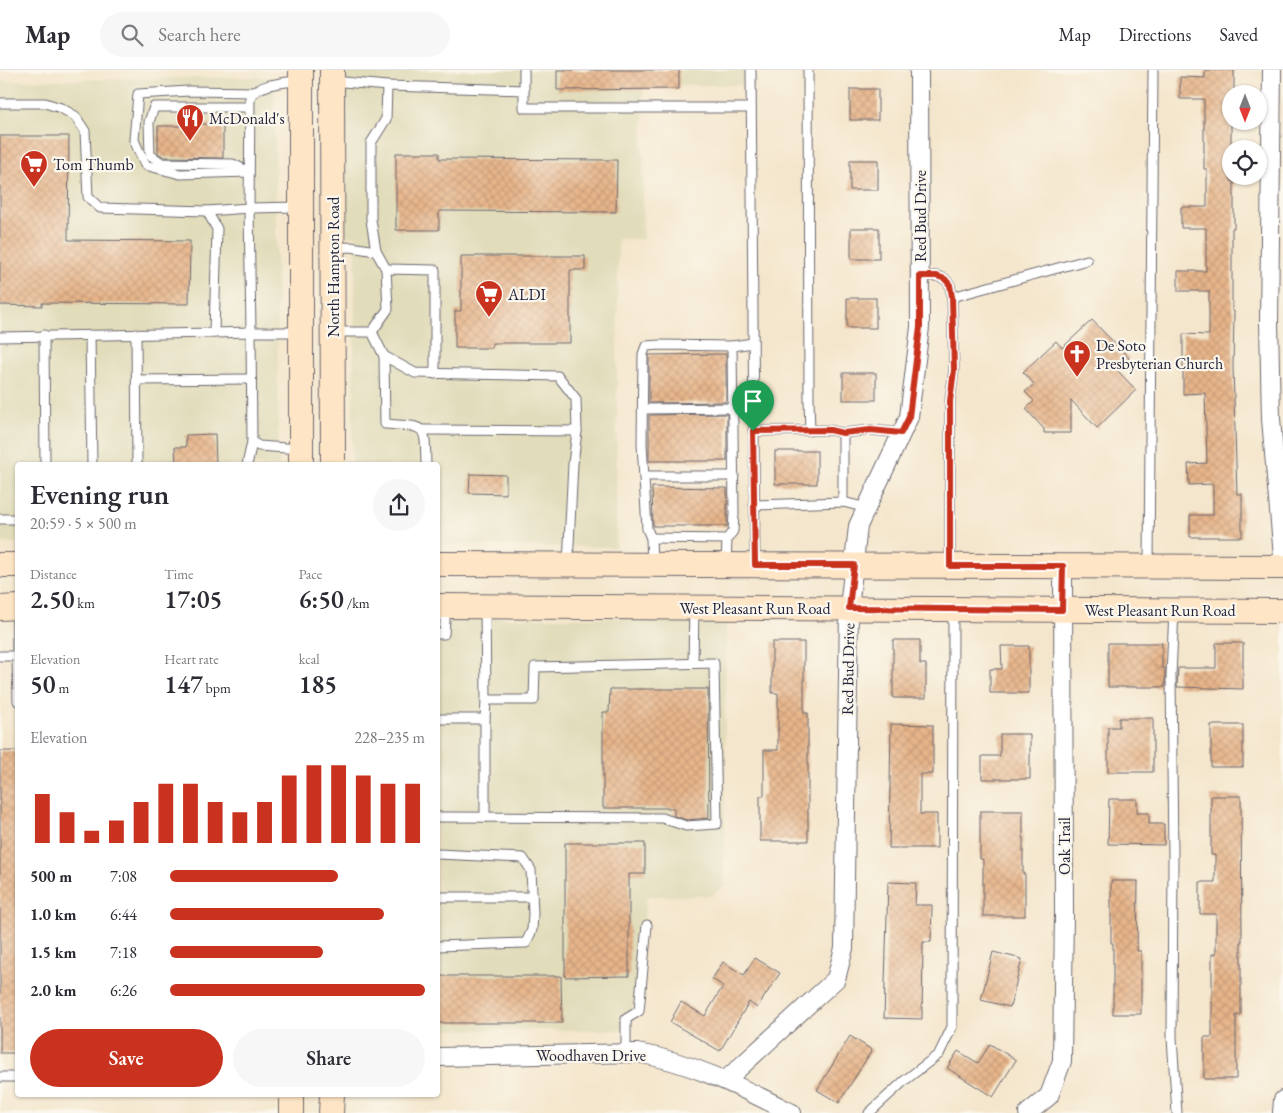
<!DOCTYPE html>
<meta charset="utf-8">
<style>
:root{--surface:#fff;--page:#f7f7f7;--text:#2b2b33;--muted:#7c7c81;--line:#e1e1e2;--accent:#c8321e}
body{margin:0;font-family:"EB Garamond",serif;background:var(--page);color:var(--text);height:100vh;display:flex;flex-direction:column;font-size:19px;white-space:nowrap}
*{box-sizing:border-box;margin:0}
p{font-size:16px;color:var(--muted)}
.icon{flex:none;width:28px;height:28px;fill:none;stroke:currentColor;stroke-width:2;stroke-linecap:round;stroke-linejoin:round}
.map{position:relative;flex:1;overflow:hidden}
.side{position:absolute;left:15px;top:392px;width:425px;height:635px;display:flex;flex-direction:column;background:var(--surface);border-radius:5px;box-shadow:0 1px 4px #0004}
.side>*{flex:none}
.needle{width:32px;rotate:180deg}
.fabs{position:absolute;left:1222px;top:15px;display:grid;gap:10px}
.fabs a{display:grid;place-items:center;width:45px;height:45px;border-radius:50%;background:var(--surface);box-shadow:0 1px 4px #0004;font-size:25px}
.pin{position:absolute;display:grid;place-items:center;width:42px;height:42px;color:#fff;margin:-51px -21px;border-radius:50% 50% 50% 0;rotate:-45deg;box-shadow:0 0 5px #0007}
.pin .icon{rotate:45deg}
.round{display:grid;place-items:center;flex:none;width:52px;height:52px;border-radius:26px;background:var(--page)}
.headline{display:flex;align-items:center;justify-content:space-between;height:85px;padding:0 15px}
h1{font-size:28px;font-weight:600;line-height:38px}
.figures{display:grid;grid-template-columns:repeat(3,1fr);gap:8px;height:85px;padding:5px 15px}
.figures div{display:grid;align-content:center}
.figures b{font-size:25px;font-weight:600}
.figures small{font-size:14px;font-weight:400}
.figures p{font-size:14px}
.chart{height:140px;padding:10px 15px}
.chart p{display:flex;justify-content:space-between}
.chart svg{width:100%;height:90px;margin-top:5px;stroke:var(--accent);stroke-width:6}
.button{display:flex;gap:10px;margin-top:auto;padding:10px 15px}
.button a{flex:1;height:58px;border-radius:30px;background:var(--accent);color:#fff;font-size:20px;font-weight:600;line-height:58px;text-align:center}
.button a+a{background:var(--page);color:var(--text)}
ul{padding:0 15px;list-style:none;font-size:16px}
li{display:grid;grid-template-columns:80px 60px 1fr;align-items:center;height:38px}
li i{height:12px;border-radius:6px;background:var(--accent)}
header{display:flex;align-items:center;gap:30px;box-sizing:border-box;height:70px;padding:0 25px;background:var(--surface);border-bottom:1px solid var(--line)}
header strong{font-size:24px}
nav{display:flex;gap:28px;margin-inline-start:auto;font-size:18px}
.search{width:350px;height:45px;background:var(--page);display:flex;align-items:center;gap:12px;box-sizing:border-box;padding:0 18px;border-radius:28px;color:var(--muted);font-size:19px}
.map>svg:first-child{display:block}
</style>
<header>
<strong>Map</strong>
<div class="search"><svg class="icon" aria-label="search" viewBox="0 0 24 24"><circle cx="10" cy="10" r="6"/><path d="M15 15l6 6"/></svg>Search here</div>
<nav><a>Map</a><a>Directions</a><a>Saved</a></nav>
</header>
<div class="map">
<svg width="1283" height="1043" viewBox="0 0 1283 1043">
<defs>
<pattern id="building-cross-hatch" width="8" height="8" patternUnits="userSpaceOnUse" patternTransform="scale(1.25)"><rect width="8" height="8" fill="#e7b58a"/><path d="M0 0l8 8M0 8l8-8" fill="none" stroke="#c69b78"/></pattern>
</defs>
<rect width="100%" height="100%" fill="#fbf7ec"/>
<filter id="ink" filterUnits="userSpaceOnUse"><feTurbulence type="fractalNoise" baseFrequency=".02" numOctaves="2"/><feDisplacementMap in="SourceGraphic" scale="10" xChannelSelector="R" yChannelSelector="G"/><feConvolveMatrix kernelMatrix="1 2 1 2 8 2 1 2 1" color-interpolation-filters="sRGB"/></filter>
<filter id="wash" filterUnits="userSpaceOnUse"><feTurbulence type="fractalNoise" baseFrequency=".0096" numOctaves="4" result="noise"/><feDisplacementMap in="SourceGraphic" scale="20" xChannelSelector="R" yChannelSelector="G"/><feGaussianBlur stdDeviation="1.12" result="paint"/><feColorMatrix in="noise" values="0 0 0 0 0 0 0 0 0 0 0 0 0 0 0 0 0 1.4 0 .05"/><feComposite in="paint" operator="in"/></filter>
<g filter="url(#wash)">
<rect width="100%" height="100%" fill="#f4e6cc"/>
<g fill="#e1dcba">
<polygon points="345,0 756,0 755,15 643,15 643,169 618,169 616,477 438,475 438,395 352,395 356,166 346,166"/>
<polygon points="274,7 279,395 18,395 17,473 0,473 0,11"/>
<polygon points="438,548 726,548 724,816 711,826 647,826 631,960 438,960"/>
</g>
<g id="blocks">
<g fill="url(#building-cross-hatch)">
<polygon points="557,0 679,0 679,19 557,20"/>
<polygon points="1205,0 1234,0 1234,24 1231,24 1231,111 1234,111 1234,158 1232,158 1232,241 1234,241 1233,297 1237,424 1242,424 1242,467 1190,467 1190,445 1213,445 1213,414 1189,415 1188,394 1207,393 1205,323 1183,324 1183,264 1209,265 1209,221 1178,221 1178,201 1206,201 1206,158 1181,158 1181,137 1207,137 1207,99 1204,99 1204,29 1180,29 1180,7 1205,8"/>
<rect x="850" y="19" width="28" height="31"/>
<polygon points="195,54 223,54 223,88 164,87 158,83 158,56 195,56"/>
<polygon points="0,66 69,66 68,170 190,171 189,234 42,233 42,236 0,235"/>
<polygon points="396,83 439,83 439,89 617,90 616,142 439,141 439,160 396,160"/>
<rect x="850" y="90" width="28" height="30"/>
<rect x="851" y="158" width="28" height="31"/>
<polygon points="461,186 585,186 585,200 570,200 570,273 492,273 492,278 455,278 455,241 461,241"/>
<rect x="847" y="228" width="29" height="30"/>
<polygon points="1092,250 1129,288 1117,300 1136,320 1097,358 1071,330 1071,363 1044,363 1044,359 1026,339 1034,331 1025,322 1034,314 1023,302 1056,271 1062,278"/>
<polygon points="726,284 726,332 649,333 649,285"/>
<rect x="843" y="303" width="33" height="27"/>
<polygon points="727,344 727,391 649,391 649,345"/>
<polygon points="215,364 216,395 176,395 175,377 186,377 186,365"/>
<rect x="775" y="381" width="42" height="33"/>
<polygon points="470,404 506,405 506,424 469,423"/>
<polygon points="652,417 727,418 727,456 653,456"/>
<polygon points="893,570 920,570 920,594 926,594 926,628 893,628"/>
<polygon points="772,572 804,572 804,643 808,643 808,771 760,771 760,726 764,726 764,680 778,680 778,623 772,623"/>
<polygon points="1108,573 1162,573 1162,598 1165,598 1165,617 1108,617"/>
<polygon points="1216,573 1243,573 1243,619 1177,617 1178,598 1216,598"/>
<polygon points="1001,576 1029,576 1029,623 990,623 990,599 1002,599"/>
<polygon points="610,619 708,619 709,748 687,750 674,746 674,738 603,738 603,642 609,642"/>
<polygon points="1119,648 1153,648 1153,702 1108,702 1108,657 1119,657"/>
<polygon points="891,654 933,655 933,704 920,704 920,744 937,744 937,778 889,778"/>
<rect x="1211" y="655" width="32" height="42"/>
<polygon points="1000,664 1030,664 1030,709 982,709 982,686 1000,686"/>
<rect x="0" y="681" width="18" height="302"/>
<polygon points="1211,726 1241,726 1242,871 1241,871 1241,945 1236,945 1236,1009 1204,1009 1204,967 1212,967 1212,884 1216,884 1216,844 1200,844 1200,812 1215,812 1215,785 1211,785"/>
<polygon points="1109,729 1137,729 1137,743 1149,743 1149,754 1164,754 1164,775 1108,774"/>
<polygon points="980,741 1023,741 1023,804 1025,804 1025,846 983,846 983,789 980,789"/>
<polygon points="565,773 645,773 645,804 629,804 629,906 565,907"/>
<polygon points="1111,811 1138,811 1137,881 1141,881 1141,944 1113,944 1113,873 1111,873"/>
<polygon points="888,812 916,813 915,835 932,835 931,872 923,872 922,949 884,948"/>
<polygon points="993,882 1022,889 1010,937 981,930"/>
<polygon points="755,888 780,903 757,938 749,932 720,981 670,952 681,932 705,946 723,916 712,909 723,892 744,905"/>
<polygon points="438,906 561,906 562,953 438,953"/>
<polygon points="850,966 872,980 839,1033 817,1020"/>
<polygon points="990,974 1016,990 993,1027 947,998 958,981 978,993"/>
</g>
</g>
</g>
<g filter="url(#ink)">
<use href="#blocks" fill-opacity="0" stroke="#6c676e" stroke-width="1"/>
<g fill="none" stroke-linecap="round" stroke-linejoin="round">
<defs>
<g id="lane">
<polyline points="524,0 524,20"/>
<polyline points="751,0 755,495"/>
<polyline points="808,0 809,330 810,361"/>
<polyline points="333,11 387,16 524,20 524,38 751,38"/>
<polyline points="0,33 45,33 61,38 75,46 85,61 88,127 100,138 207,141 217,159 214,263 0,267"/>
<polyline points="247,101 233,94 162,93 150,85 149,52 154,37 249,37"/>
<polyline points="249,102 180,104 145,95 134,70 138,24 189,21 253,22"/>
<polyline points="300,137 249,138 251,262 301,262"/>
<path d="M207,141L249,138L250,27C259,13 285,13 301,10"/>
<polyline points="334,178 351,177 376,181 386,199 388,239 372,262"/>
<polyline points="376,181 371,150 371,73 386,49 387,16"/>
<polyline points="386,199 435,200 435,304"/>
<polyline points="920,206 937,206 945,209 950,215 952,227 954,299 950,331 950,495"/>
<polyline points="952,227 1087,190"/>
<polyline points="333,262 372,262 384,286 415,303 558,306 576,329 577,361 573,394 568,494"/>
<polyline points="214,263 251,262 252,372 259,376 299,379"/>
<polyline points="136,264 137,395"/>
<polyline points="44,265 45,395"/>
<polyline points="90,265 92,395"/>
<polyline points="732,276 753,273"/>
<path d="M384,286L385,354C427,357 425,353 426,395"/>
<polyline points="137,310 251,309"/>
<polyline points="643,339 734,338"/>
<polyline points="422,360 577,361"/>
<polyline points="753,361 830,360 843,363 843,432"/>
<polyline points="843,363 871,360 901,363"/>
<polyline points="247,395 252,372"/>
<polyline points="644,406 734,406"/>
<polyline points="754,435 843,432 867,438"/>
<polyline points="0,449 18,449"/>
<polyline points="651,468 727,469"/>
<polyline points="652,495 651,468 647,459 642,374 643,284 646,276 660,275 732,276 734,444 733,461 727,469 726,495"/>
<polyline points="1149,495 1153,0"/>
<polyline points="485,537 486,630"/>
<polyline points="1174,541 1171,605 1173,787 1172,968 1177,1043"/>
<polyline points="438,564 444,564 446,536"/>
<polyline points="0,586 17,586 18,631"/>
<polyline points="17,586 17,539"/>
<polyline points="693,592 694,538"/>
<polyline points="438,649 485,649 486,630 534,630 535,597 714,593 717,754 686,756 662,748 438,747"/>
<polyline points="485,649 485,747"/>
<polyline points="438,784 523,788 531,800 533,844 532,860 526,873 438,876"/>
<polyline points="438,827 532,827"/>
<polyline points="626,983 626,949 639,941 647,855"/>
<polyline points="0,1007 18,1007"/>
<polyline points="869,1043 904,1011 939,984 952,957 953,539"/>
</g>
<g id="street">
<polyline points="1272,0 1269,252 1271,349 1283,487"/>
<path d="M438,987L637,983C692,992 742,1018 792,1043"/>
<polyline points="726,1010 836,909 844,878 849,538 858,456 909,347 920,257 919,0"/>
<polyline points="1028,1043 1049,1026 1062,991 1064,844 1063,496"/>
<polyline points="1282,1043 1283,1030"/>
</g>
<g id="secondary">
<polyline points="332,0 333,395"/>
<polyline points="301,395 301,0"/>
<polyline points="438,494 1283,497"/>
<polyline points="0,495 18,495"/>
<polyline points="438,536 1283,541"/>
<polyline points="0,538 18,537"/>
<polyline points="291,1043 291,1025"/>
<polyline points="331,1043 332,1025"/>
</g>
</defs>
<use href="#lane" stroke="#6c676e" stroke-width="11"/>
<use href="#street" stroke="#6c676e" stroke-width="20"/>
<use href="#secondary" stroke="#6c676e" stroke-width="26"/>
<use href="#lane" stroke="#fff" stroke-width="9"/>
<use href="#street" stroke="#fff" stroke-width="18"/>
<use href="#secondary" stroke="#fee5c5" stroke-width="24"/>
</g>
</g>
<g fill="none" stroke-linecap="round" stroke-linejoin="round" filter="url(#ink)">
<defs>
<polygon id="route" points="920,206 937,206 945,209 950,215 952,227 954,300 950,331 950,496 1063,496 1062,540 849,538 854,495 755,495 753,361 830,360 843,363 871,360 901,363 909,347 920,257"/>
</defs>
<use href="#route" stroke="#fff" stroke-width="10"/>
<use href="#route" stroke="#c8321e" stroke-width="6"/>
</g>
<defs>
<symbol id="restaurant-pin" viewBox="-11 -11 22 30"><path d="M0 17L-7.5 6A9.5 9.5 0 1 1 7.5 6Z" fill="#c8321e" stroke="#fbf7ec"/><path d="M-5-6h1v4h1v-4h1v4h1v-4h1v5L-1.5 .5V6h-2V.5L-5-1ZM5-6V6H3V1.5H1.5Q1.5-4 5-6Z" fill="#fff"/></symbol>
<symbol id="supermarket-pin" viewBox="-11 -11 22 30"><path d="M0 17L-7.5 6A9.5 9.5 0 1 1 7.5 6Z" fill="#c8321e" stroke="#fbf7ec"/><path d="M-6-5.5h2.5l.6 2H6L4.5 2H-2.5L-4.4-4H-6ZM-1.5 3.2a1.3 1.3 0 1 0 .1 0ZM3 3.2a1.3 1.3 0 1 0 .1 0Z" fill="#fff"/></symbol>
<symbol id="church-pin" viewBox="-11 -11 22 30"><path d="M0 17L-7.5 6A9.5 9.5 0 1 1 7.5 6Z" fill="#c8321e" stroke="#fbf7ec"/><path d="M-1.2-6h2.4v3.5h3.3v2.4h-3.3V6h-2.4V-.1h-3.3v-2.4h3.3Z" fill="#fff"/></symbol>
</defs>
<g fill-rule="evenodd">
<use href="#restaurant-pin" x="174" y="32" width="32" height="43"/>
<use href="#supermarket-pin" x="18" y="78" width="32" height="43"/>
<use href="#supermarket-pin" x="473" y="208" width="32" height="43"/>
<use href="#church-pin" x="1061" y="268" width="32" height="43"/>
</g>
<g text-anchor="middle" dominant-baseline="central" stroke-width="4.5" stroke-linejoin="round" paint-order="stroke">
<g font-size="16" fill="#22223b" stroke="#fbf7ec" text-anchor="start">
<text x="209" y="48">McDonald's</text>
<text x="53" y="94">Tom Thumb</text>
<text x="508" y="224">ALDI</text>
<text x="1096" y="275">De Soto<tspan x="1096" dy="18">Presbyterian Church</tspan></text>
</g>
<g font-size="16" fill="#22223b" stroke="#fbf7ec">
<text transform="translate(920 146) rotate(-90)">Red Bud Drive</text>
<text transform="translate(333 197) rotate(-90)">North Hampton Road</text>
<text x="755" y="538">West Pleasant Run Road</text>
<text x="1160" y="540">West Pleasant Run Road</text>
<text transform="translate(848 599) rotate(-89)">Red Bud Drive</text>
<text transform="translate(1064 776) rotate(-90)">Oak Trail</text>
<text x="591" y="985">Woodhaven Drive</text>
</g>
</g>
</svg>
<div class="fabs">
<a><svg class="needle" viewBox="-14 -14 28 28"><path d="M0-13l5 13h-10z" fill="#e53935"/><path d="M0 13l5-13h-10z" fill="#7c7c81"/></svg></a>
<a><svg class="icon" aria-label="locate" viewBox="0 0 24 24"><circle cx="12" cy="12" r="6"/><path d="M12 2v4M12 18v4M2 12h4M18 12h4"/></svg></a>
</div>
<div class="pin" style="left:753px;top:361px;background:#1e9e55"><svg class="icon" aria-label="arrive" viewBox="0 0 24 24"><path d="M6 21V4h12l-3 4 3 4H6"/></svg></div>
<section class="side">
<div class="headline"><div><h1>Evening run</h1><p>20:59 · 5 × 500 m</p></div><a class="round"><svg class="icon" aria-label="share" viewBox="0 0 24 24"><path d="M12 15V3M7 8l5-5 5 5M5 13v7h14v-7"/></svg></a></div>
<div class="figures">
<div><p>Distance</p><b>2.50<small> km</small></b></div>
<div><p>Time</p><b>17:05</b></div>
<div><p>Pace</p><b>6:50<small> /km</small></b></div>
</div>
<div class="figures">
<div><p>Elevation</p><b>50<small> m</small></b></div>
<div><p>Heart rate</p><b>147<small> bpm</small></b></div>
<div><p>kcal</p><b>185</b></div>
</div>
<div class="chart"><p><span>Elevation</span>228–235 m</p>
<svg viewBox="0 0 160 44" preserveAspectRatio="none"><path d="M5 44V20M15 44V29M25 44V38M35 44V33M45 44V24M55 44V15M65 44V15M75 44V24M85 44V29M95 44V24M105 44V11M115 44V6M125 44V6M135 44V11M145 44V15M155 44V15"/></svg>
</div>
<ul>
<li><b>500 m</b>7:08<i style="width:66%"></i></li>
<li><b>1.0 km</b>6:44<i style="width:84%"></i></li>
<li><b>1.5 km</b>7:18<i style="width:60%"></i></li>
<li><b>2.0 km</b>6:26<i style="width:100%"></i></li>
</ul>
<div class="button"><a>Save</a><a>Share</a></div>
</section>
</div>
